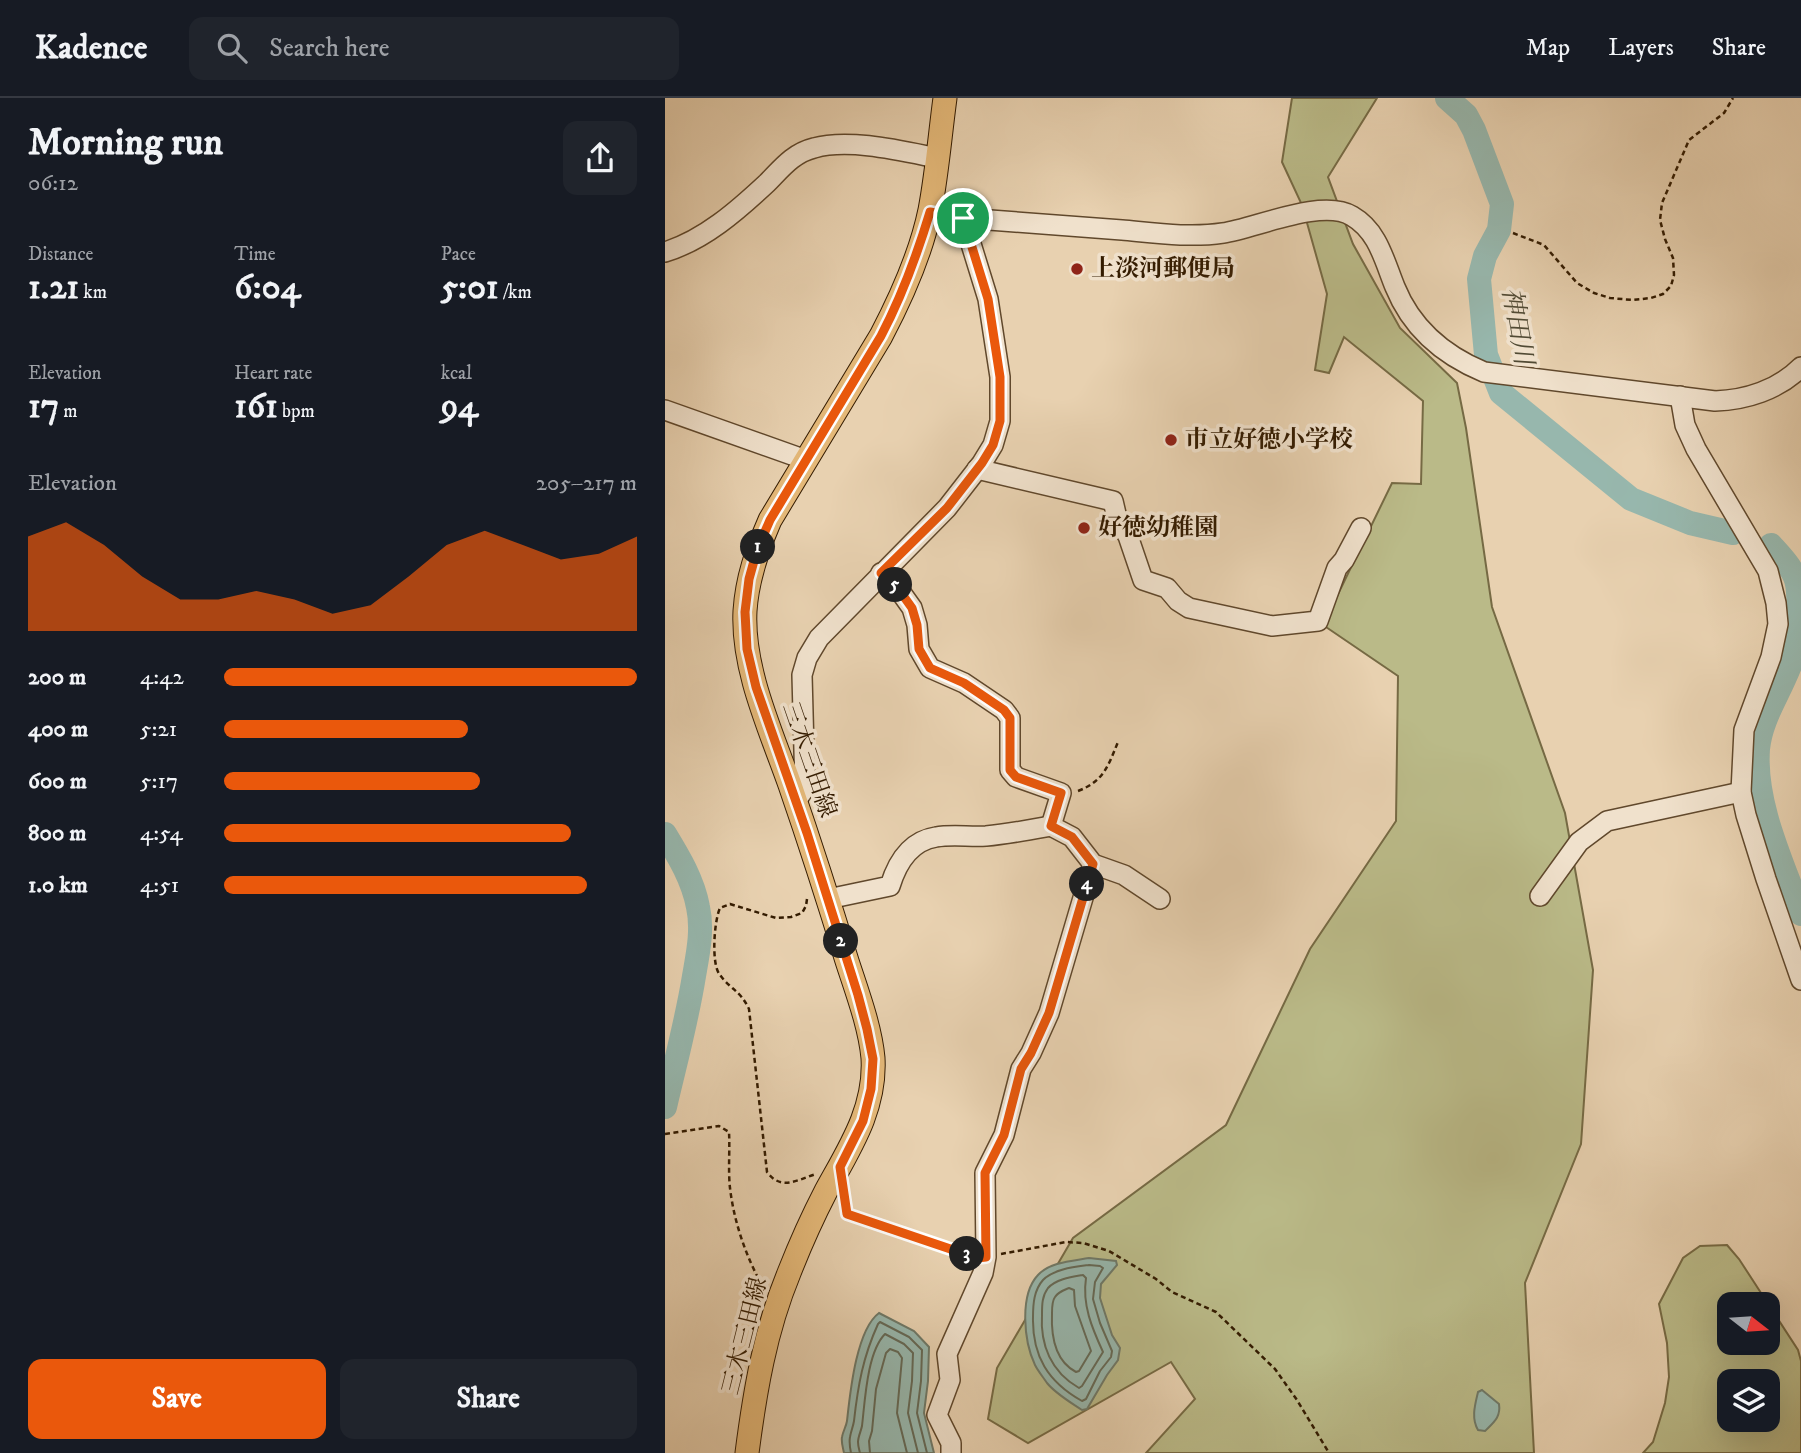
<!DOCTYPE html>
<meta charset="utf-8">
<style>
:root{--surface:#171b24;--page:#20242c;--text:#f1f3f6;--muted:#9ea1a6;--line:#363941;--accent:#ea580c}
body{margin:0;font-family:"IM FELL DW Pica","Noto Serif JP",serif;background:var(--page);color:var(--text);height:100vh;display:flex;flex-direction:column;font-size:26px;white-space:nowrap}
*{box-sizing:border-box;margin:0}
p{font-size:23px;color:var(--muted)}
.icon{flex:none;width:38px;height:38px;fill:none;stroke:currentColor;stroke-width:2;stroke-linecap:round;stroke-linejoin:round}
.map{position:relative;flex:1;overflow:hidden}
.sheet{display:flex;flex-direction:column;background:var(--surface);width:665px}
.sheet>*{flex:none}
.needle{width:46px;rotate:107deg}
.fabs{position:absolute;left:1052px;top:1194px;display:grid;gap:14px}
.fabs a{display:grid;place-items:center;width:63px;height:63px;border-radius:14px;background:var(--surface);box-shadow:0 7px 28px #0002;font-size:35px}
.pin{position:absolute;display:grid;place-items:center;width:60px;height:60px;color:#fff;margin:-30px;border:4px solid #fff;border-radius:50%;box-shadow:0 2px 7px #0007}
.km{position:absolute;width:35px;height:35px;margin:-18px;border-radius:50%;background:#222;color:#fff;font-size:19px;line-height:35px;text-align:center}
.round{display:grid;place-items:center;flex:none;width:74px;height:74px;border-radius:14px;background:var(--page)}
.summary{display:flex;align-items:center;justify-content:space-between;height:119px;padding:0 28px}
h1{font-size:38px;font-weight:800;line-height:52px}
.figures{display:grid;grid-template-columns:repeat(3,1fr);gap:10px;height:119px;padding:7px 28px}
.figures div{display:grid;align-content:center}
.figures b{font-size:35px;font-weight:800}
.figures small{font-size:19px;font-weight:400}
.figures p{font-size:19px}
.chart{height:196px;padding:14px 28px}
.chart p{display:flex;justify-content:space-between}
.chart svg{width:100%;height:126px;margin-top:7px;fill:var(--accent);opacity:.7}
.primary-button{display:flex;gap:14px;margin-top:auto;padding:14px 28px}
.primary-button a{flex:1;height:80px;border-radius:14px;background:var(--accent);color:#fff;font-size:28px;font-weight:800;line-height:80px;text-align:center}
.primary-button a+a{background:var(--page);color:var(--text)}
ul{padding:0 28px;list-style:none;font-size:23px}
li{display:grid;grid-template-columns:112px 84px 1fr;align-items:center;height:52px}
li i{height:18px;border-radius:9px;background:var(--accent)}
header{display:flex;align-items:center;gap:42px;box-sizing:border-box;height:98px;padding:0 35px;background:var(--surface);border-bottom:2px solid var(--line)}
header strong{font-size:33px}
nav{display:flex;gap:38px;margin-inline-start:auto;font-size:24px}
.search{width:490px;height:63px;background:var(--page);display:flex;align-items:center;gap:18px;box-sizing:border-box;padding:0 24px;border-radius:14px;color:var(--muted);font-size:26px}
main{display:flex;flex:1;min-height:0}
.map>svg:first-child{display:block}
</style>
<header>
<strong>Kadence</strong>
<div class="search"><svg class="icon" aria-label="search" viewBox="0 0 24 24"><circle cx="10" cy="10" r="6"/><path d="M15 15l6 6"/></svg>Search here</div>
<nav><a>Map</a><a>Layers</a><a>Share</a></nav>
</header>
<main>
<section class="sheet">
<div class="summary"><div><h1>Morning run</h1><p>06:12</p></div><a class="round"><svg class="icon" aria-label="share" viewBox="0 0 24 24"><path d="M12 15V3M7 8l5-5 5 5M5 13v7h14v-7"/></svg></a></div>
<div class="figures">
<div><p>Distance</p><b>1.21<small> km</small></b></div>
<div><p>Time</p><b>6:04</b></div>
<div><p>Pace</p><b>5:01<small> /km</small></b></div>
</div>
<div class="figures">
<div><p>Elevation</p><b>17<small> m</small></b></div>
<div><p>Heart rate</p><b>161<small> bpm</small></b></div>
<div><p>kcal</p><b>94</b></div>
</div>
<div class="chart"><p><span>Elevation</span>205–217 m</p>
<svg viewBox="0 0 160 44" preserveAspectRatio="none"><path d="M0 44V11L10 6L20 14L30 25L40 33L50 33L60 30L70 33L80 38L90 35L100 25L110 14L120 9L130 14L140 19L150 17L160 11V44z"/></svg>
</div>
<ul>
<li><b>200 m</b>4:42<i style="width:100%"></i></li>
<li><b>400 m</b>5:21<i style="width:59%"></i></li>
<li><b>600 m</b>5:17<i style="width:62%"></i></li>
<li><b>800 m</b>4:54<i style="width:84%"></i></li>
<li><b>1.0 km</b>4:51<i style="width:88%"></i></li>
</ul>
<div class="primary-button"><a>Save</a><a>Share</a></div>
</section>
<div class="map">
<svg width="1136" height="1355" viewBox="0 0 1136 1355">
<rect width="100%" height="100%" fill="#e8d1b0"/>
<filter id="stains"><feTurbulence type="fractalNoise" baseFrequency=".00286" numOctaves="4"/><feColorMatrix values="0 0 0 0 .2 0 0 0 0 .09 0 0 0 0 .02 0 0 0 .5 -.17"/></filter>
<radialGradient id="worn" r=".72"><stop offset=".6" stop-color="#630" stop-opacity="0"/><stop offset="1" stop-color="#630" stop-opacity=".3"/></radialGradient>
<g fill="#baba88" stroke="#766a44" stroke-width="2" fill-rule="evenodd">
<polygon points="627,0 712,0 663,79 688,146 735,230 792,285 801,330 827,509 900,715 928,872 916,1046 860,1185 869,1355 481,1355 530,1301 506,1264 363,1345 323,1321 332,1270 408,1140 561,1027 645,851 731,723 733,578 658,527 727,385 756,386 758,303 679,239 664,275 650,272 662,196 637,107 617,64"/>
<path d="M1062,1147L1074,1161L1133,1252L1136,1263V1355H978L988,1344L1000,1305L1004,1279L1002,1245L994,1206L1018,1160L1035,1148ZM1064,1206H1102V1244H1064ZM1064,1283H1102V1321H1064Z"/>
</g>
<g fill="#97b7ad" stroke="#6f7968" stroke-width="2">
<path d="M424,1160L451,1163L452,1167L436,1186L435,1200L447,1237L455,1250L453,1262L442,1277L422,1311L417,1312C405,1304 391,1296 382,1285C378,1279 373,1273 370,1267C359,1244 354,1197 373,1177C385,1164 407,1163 424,1160Z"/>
<path d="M214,1215L249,1233L264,1249L263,1283L259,1315L269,1355H179C178,1350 176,1344 177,1339C178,1333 181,1329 182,1323C185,1296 191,1232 214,1215Z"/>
<path d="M817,1292L834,1306C836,1319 829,1324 820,1333L813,1332C806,1320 810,1307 813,1294Z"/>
</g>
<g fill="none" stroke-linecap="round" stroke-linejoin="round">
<g stroke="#656956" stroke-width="2">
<path d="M424,1167L435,1168L438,1170L430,1184L428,1201L435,1225L447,1253L446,1259L435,1273L421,1301L417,1303C383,1284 367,1258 368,1219C368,1206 369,1192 378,1182C389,1171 409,1169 424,1167Z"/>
<path d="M418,1177L421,1180C417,1207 427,1230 438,1254L417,1288L414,1290C386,1274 375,1247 377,1216C377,1207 377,1198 383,1190C391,1181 406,1179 418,1177Z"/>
<path d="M404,1190L409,1192L410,1208L426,1253L414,1273L411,1274C390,1263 386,1237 387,1215C387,1210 387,1203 390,1199C393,1194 399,1192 404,1190Z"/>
<path d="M186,1355C185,1350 184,1344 185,1339C186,1333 188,1329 189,1323C193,1287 198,1259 213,1226L215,1224L244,1239L257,1252L256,1283L252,1315L262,1355"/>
<path d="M195,1355C194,1351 193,1348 193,1344C193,1339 196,1333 197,1328C200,1303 202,1254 220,1236L239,1246L248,1255L247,1283L243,1315L253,1355"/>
<polyline points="205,1355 204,1343 207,1333 211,1291 221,1255 225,1251 233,1254 237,1260 232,1315 242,1355"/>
</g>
<g stroke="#97b7ad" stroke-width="24">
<polyline points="782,0 801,17 809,32 837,106 834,132 820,158 814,181 821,257 836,295 966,401 1025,425 1068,435"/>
<path d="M1106,447C1115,457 1127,469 1131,482C1136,499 1132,544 1127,562C1117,592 1096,619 1093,651C1089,707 1118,765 1136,816"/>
<path d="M0,736C14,759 28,782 33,809C38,832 33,855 29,878C22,922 10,966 0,1009"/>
</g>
<defs>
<g id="minor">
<path d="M265,114L298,120C351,124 404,128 457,132C490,135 525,140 558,135C591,130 657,100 687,118C713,133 719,162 730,189C747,231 778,257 819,274L1050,303C1081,302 1113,292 1136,269"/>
<path d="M0,154C39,142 72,113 102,85C116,71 128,55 149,50C184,40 237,53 272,60"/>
<polyline points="1015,298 1020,327 1031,351 1103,473 1111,505 1113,526 1106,559 1079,632 1076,694 1081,717 1101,781 1136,882"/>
<polyline points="0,312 141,362"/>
<polyline points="312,371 448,403 452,420 463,438 478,482 502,490 513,503 524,510 607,528 653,523 672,470 679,462 696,430"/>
<polyline points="216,475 232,489 247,510 252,527 254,551 265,570 299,585 339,612 345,620 345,672 351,679 396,695 386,728 407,739 428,766 459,777 495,801"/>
<polyline points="131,703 140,690 137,577 142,560 154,540 282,410 317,365 328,347 335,323 335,279 323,201 298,120"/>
<polyline points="875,798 914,744 942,723 1076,694"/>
<path d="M163,801L225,788C232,765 245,743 271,739C287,736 304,739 321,738C343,736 364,732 386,728"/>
<polyline points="286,1355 286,1345 272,1317 285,1282 282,1256 318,1175 321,1159 320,1075 339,1037 356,971 366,955 384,915 428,766"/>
</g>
<path id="major" d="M82,1355C90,1293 100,1233 124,1175C135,1147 147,1120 161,1093C184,1051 211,1011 208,960C205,928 192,894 182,863C164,804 145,745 125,687C106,633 77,571 80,513C82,481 92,452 105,422L216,238C237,198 256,156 265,112C272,75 275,37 280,0"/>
</defs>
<use href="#minor" stroke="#60482c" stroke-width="22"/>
<use href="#major" stroke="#331b00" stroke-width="25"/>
<g stroke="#331b00" stroke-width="2.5" stroke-dasharray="5 3.5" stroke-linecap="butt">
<polyline points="848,135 879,147 912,185 929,195 945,200 968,202 986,200 998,196 1006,188 1009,177 1008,160 1000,141 995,122 997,105 1024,42 1059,15 1068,0"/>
<path d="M413,693C439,683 443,668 453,644"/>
<path d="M142,801L141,808L137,815L126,819L111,820L65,806L55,810C49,823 46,867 55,877C66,892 75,892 84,911L102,1074C116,1093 132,1082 151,1076"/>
<path d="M0,1036L54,1028L64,1034C65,1052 63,1072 65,1090C69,1124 81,1159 98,1189"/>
<polyline points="179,1099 182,1116 305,1157"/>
<polyline points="336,1156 401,1144 418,1145 444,1153 491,1181 507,1194 551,1214 610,1271 632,1302 664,1355"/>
</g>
<use href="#minor" stroke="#f0e1cc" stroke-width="19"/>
<use href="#major" stroke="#e4b878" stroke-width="23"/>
</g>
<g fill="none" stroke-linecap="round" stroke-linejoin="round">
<defs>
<path id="route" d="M265,114L298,120L323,201L335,279V323L328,347L317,365L282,410L216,475L232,489L247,510L252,527L254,551L265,570L299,585L339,612L345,620V672L351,679L396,695L386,728L407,739L428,766L384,915L366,955L356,971L339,1037L320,1075L321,1159L312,1160L182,1116L175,1069L198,1023L206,991L208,961L202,931L193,897L142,735L91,589L82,551L80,514L84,481L92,452L105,422L216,238C237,198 252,157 265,114Z"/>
</defs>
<use href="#route" stroke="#fff" stroke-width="14"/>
<use href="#route" stroke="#ea580c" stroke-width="9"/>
</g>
<g fill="#8f2418" stroke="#f0e1cc" stroke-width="2.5">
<circle cx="412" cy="171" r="7"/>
<circle cx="506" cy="342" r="7"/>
<circle cx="419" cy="430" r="7"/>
</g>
<g text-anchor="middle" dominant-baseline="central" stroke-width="7" stroke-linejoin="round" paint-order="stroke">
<g font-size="24" font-weight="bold" fill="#331b00" stroke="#f0e1cc" text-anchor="start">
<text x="426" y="171">上淡河郵便局</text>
<text x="520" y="342">市立好徳小学校</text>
<text x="433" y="430">好徳幼稚園</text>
</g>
<g font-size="24" fill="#331b00" stroke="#f0e1cc">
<text transform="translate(144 662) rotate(71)">三木三田線</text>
<text transform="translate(80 1238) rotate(-76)">三木三田線</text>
</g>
<g font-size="26" font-style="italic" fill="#514a34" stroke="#f0e1cc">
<text transform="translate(852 228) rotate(80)">神田川</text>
</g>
</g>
<rect width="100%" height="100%" filter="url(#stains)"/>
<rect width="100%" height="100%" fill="url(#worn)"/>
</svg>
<div class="fabs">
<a><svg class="needle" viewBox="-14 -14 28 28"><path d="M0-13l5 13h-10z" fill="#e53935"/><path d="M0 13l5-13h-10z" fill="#9ea1a6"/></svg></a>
<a><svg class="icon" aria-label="layers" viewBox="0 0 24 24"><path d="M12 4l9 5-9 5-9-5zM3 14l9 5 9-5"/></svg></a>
</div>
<div class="pin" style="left:298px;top:120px;background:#1e9e55"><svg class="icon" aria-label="arrive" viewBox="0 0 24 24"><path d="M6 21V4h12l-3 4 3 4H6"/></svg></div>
<b class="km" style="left:93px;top:449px">1</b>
<b class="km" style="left:176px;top:843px">2</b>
<b class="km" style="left:302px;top:1156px">3</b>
<b class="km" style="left:422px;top:786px">4</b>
<b class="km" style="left:230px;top:487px">5</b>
</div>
</main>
